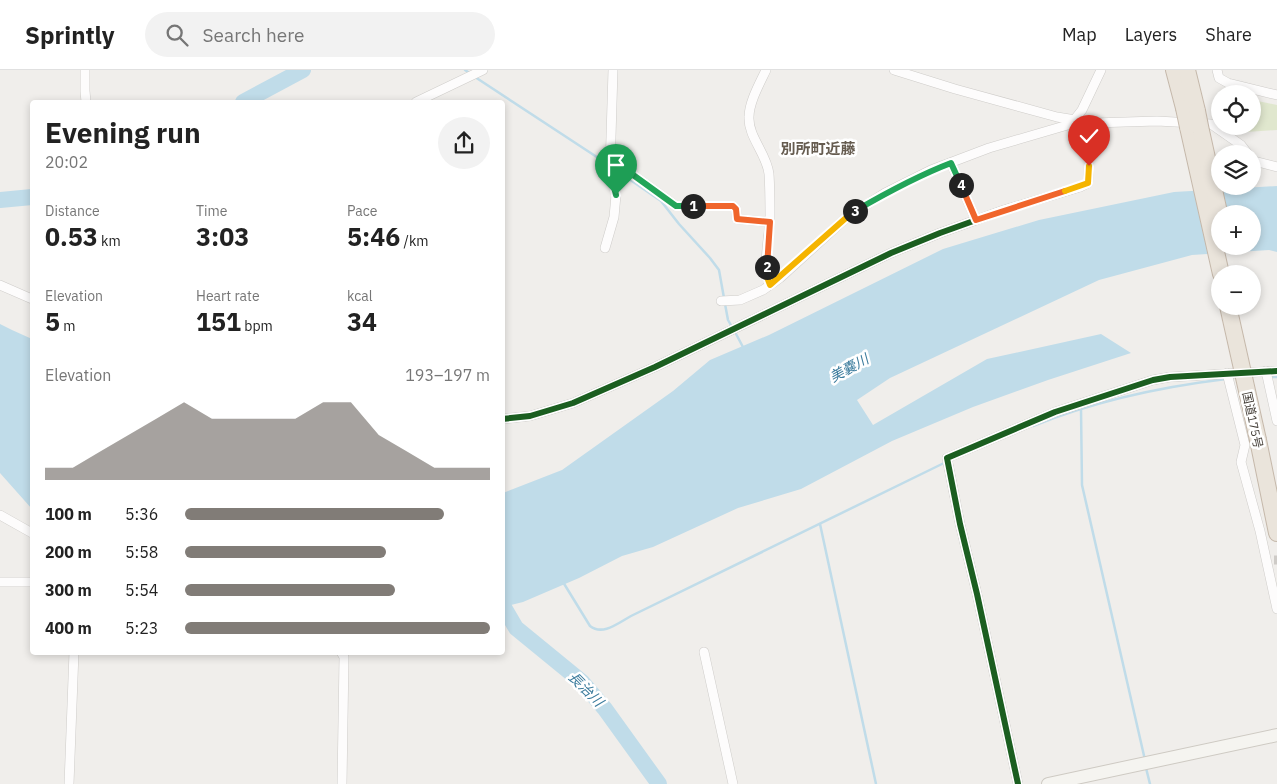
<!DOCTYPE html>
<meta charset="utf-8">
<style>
:root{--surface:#fff;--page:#f2f2f2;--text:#222;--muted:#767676;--line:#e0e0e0;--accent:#817c77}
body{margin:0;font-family:"IBM Plex Sans","Noto Sans JP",sans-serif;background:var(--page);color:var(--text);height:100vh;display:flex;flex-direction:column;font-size:19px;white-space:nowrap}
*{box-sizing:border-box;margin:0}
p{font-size:16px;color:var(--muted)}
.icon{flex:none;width:28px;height:28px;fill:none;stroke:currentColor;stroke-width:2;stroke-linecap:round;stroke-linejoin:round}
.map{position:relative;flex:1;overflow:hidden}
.sheet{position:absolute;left:30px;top:30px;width:475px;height:555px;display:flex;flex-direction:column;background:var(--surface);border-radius:5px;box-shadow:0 2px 8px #0003}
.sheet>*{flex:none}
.tools{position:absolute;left:1211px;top:15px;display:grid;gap:10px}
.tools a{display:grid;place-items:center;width:50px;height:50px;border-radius:50%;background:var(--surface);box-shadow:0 2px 8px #0003;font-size:25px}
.pin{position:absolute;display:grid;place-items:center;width:42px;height:42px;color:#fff;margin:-51px -21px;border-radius:50% 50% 50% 0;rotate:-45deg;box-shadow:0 0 5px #0007}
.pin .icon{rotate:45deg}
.km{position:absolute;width:25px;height:25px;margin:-12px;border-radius:50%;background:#222;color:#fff;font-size:14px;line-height:25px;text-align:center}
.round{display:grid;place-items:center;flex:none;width:52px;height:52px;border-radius:26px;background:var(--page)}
.headline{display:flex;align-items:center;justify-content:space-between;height:85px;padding:0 15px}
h1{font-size:28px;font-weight:800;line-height:38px}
.metrics{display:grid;grid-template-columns:repeat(3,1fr);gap:8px;height:85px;padding:5px 15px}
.metrics div{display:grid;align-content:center}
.metrics b{font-size:25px;font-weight:800}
.metrics small{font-size:14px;font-weight:400}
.metrics p{font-size:14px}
.chart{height:140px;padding:10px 15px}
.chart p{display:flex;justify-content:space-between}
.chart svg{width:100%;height:90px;margin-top:5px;fill:var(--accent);opacity:.7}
ul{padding:0 15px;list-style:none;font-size:16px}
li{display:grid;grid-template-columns:80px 60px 1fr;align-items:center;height:38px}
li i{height:12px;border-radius:6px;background:var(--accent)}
header{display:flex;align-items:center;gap:30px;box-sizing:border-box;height:70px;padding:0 25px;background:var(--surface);border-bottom:1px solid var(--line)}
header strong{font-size:24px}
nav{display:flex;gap:28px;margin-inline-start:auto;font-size:18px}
.search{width:350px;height:45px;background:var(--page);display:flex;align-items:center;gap:12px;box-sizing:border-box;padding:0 18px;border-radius:28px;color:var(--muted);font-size:19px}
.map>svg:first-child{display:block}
</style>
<header>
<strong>Sprintly</strong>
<div class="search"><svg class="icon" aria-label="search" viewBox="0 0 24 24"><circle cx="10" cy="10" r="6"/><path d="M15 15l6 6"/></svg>Search here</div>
<nav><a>Map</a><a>Layers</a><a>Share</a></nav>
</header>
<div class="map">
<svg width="1277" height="714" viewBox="0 0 1277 714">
<rect width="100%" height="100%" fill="#f0eeeb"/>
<polygon fill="#e0e7ce" points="1253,30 1277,35 1277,60 1246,62 1242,56 1252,56"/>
<g fill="#c0dce9" fill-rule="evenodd">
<path d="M1277,116V182L1269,180L1192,185L1099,210L890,308L857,330L873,355L987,289L1101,264L1131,283L1048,310L973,337L892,371L801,419L738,438L653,477L622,486L579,508L523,532L503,537V423L562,400L673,321L710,290L769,265L943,179L1039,150L1174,122ZM1220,144H1252V176H1220Z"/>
<polygon points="0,254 12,260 32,269 32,439 0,403"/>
</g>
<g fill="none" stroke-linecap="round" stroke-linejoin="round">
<g stroke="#c0dce9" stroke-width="2.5">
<polyline points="465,0 471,4"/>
<polyline points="475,7 609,95"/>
<polyline points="613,98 661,131 679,154 710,188 719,200 724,228"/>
<polyline points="725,234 728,250 732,257"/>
<polyline points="735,262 744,279"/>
<polyline points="1272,307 1277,307"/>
<polyline points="1081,339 1082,415 1145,690"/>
<path d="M1033,356C1095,331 1160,317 1226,309"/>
<polyline points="820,454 876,714"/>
<path d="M563,512L590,556C603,566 618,553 631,546L944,393"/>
<polyline points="1146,698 1150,714"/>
</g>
<g stroke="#c0dce9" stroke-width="16">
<polyline points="243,32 303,0"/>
<polyline points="0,130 32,127"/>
<polyline points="502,534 516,558 582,612 605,639 659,714"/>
</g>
<polyline stroke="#cecbc7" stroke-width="9" stroke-dasharray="9 4.5" stroke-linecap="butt" points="1274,490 1277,490"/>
<defs>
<g id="street">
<polyline points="85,0 85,21 86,32"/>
<path d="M766,0C760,13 749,32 749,47C748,67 767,84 769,104C770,119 770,135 770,150C769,170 762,196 770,215"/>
<polyline points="894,0 955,19 1057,47 1094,53 1157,51 1211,54 1241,75 1248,84"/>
<polyline points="1217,0 1219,8 1228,13 1277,25"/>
<polyline points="416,32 483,0"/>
<polyline points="1252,89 1254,91 1277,97"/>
<polyline points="611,91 618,94 676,136 733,136 736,139 737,149 770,152"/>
<polyline points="951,93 976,150"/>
<polyline points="605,178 614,147 616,125 610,100 613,0"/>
<polyline points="0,215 32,229"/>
<polyline points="721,231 740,230 763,220 780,208 847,147 885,123 931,100 989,78 1071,54 1082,40 1101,0"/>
<polyline points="1266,301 1277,351"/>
<polyline points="1227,303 1245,375 1241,392 1260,461 1277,539"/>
<polyline points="502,349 530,346 573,333 655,297 891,183 940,163 1004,140 1080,117 1088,113 1089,96"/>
<polyline points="0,445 32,463"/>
<polyline points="0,512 32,512"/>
<polyline points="341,582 344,587 342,714"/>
<polyline points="704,582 733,714"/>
<polyline points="69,714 74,582"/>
<polyline points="1018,714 977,524 960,454 947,388 1055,342 1153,310 1170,307 1277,301"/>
</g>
<polyline id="secondary" points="1048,714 1277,665"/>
<g id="highway">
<polyline points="1174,0 1184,38"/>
<polyline points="1187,0 1197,41"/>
<polyline points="1188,57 1221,204"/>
<polyline points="1201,61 1220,147"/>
<polyline points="1258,370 1277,463"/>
</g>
</defs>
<use href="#street" stroke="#ceccc9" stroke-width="10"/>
<use href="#secondary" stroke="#cecac3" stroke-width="14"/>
<use href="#highway" stroke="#c5b8aa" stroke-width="18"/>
<use href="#street" stroke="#fdfcfc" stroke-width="9"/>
<use href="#secondary" stroke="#f5f4f0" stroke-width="12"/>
<use href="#highway" stroke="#eae4db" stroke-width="16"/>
<defs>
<g id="highway-bridge">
<polyline points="1184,38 1188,57"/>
<polyline points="1197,41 1201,61"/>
<polyline points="1228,236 1258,370"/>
</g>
</defs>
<use href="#highway-bridge" stroke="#c5b8aa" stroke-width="18" stroke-linecap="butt"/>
<use href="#highway-bridge" stroke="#eae4db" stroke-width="16"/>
<defs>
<g id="cycleway">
<polyline points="502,349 530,346 573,333 655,297 891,183 940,163 1004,140 1080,117 1088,113 1089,96"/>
<polyline points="1018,714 977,524 960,454 947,388 1055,342 1153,310 1170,307 1277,301"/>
</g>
</defs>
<use href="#cycleway" stroke="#fff" stroke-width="9"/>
<use href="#cycleway" stroke="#1b5e20" stroke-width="6"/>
</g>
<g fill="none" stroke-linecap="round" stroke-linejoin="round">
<defs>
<polyline id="split-1" points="616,125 610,100 611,91 618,94 676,136 693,136"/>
<polyline id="split-2" points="693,136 733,136 736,139 737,149 770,152 767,197"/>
<polyline id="split-3" points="767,197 767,207 770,215 847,147 855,141"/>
<path id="split-4" d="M855,141C886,123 917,106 951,93L961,115"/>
<polyline id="split-5" points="961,115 976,150 1065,121"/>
<polyline id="split-6" points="1065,121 1088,113 1089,96"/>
</defs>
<use href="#split-1" stroke="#fff" stroke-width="10"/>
<use href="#split-2" stroke="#fff" stroke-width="10"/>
<use href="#split-3" stroke="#fff" stroke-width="10"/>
<use href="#split-4" stroke="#fff" stroke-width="10"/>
<use href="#split-5" stroke="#fff" stroke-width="10"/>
<use href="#split-6" stroke="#fff" stroke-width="10"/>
<use href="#split-1" stroke="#22a559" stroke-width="6"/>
<use href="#split-2" stroke="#f0652b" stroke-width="6"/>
<use href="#split-3" stroke="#f5b400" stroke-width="6"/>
<use href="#split-4" stroke="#22a559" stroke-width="6"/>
<use href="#split-5" stroke="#f0652b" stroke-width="6"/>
<use href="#split-6" stroke="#f5b400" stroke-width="6"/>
</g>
<g text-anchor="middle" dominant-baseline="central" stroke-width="5" stroke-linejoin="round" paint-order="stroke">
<g font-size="12" fill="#453f38" stroke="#fff">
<text transform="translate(1253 350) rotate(78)">国道175号</text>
</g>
<g font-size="14" font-style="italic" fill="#3c7c9d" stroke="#fff">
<text transform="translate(849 298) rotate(-29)">美嚢川</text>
<text transform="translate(586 619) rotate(45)">長治川</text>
</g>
<g font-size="15" font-weight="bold" fill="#665c50" stroke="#fff">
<text x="818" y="78">別所町近藤</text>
</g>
</g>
</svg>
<div class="tools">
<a><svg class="icon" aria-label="locate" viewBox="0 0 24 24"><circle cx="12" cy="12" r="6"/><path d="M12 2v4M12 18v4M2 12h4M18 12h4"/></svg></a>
<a><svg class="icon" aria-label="layers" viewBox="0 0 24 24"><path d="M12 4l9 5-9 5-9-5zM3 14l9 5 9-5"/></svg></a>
<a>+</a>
<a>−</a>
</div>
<div class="pin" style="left:616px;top:125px;background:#1e9e55"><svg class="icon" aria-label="arrive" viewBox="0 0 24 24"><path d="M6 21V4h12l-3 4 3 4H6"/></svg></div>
<div class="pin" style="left:1089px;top:96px;background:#d93025"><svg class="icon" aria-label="check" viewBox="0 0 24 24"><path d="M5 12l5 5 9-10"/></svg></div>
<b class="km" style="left:693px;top:136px">1</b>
<b class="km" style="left:767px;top:197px">2</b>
<b class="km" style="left:855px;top:141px">3</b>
<b class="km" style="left:961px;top:115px">4</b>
<section class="sheet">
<div class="headline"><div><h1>Evening run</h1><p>20:02</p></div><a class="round"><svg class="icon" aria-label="share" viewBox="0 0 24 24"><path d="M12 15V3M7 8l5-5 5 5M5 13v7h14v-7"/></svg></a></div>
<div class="metrics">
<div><p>Distance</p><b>0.53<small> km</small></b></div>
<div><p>Time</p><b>3:03</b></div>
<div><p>Pace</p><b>5:46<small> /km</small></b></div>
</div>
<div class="metrics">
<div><p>Elevation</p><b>5<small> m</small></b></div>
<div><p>Heart rate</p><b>151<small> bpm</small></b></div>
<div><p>kcal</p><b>34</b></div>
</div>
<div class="chart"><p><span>Elevation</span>193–197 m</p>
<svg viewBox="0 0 160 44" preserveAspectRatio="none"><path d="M0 44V38L10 38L20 30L30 22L40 14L50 6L60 14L70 14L80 14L90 14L100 6L110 6L120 22L130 30L140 38L150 38L160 38V44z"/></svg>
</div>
<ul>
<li><b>100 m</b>5:36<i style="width:85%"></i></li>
<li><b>200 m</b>5:58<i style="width:66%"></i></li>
<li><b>300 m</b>5:54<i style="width:69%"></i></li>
<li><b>400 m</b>5:23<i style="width:100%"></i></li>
</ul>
</section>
</div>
